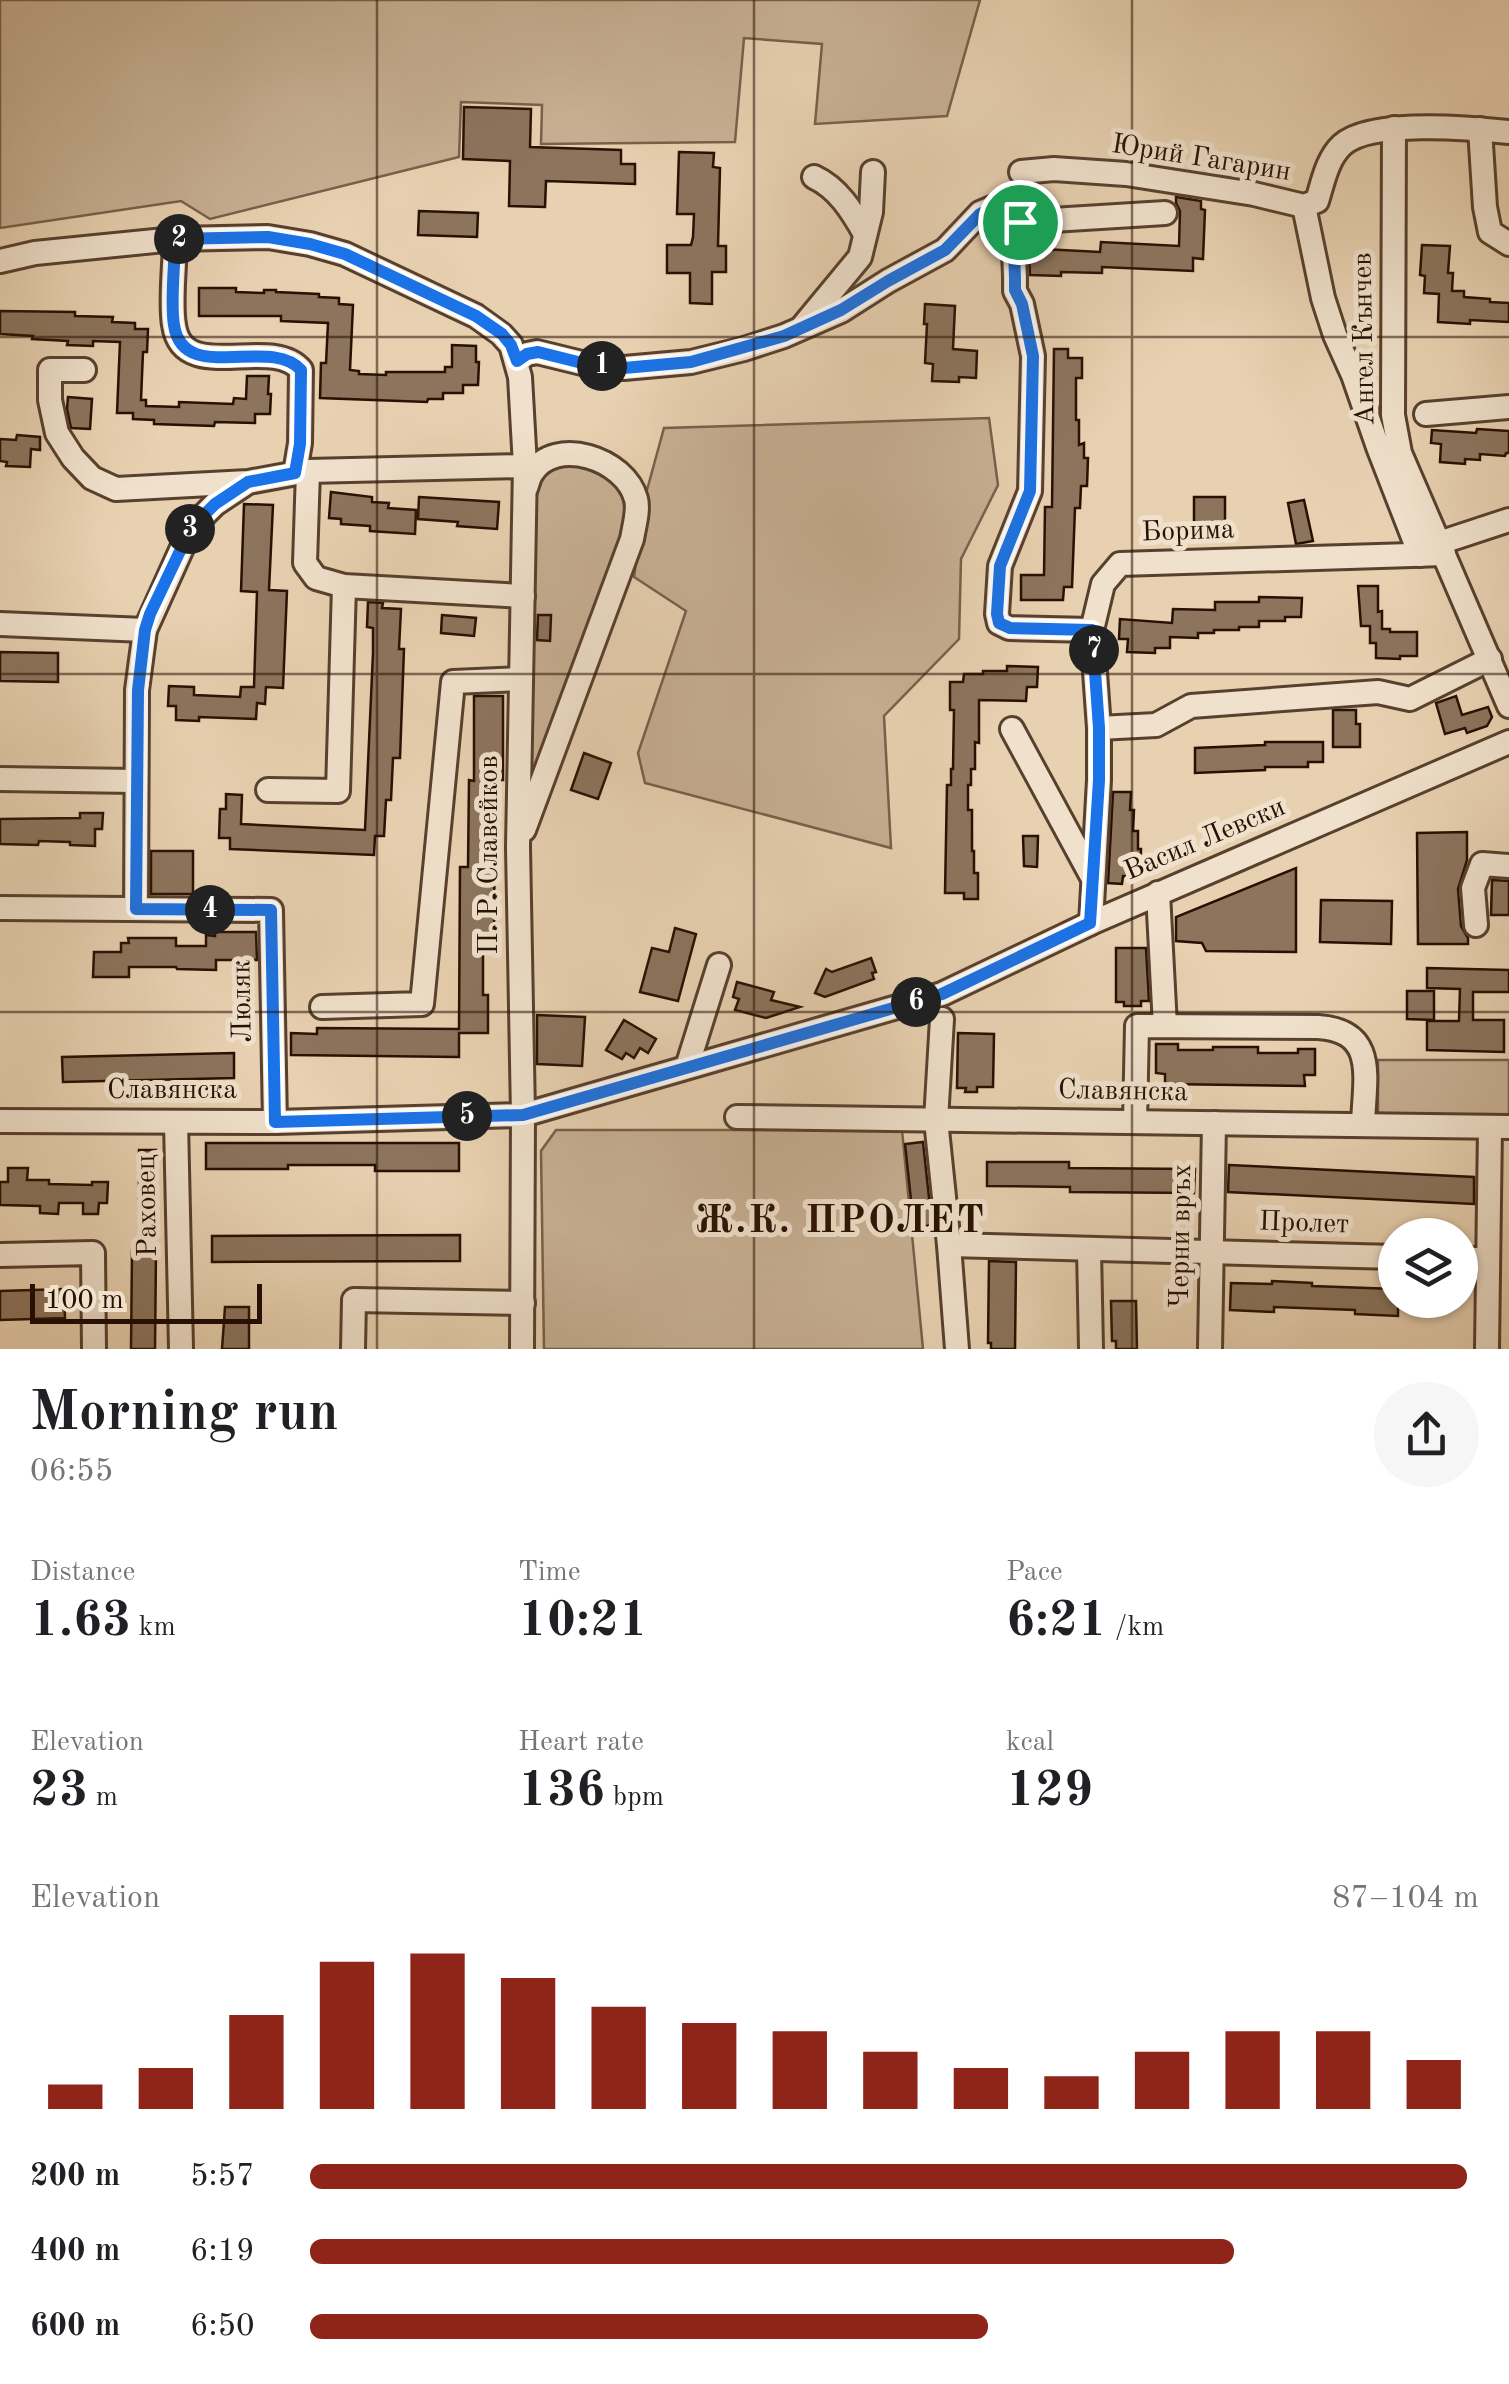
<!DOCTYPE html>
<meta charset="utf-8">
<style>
:root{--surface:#fff;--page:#f6f6f6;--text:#202124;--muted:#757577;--accent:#8f2418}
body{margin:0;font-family:"Old Standard TT",serif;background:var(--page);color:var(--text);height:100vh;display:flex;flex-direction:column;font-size:38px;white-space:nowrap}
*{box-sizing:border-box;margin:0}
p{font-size:32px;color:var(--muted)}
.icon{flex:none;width:55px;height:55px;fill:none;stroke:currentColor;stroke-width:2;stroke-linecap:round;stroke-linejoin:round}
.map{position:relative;height:1349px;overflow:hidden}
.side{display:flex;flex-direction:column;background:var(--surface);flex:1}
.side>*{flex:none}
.tools{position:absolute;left:1378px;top:1218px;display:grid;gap:20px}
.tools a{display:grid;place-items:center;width:100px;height:100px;border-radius:50%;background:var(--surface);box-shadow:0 2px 8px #0004;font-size:50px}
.scale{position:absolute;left:30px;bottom:25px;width:232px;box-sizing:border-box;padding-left:10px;border:5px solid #281003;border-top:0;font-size:28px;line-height:35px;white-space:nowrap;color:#281003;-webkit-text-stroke:8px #f0e1cc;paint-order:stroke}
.pin{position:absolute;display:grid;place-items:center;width:85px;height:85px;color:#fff;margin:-42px;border:5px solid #fff;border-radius:50%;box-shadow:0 2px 10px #0007}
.km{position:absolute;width:50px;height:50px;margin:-25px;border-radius:50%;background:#222;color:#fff;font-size:28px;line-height:50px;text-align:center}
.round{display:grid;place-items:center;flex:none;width:105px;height:105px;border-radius:52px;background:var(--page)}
.head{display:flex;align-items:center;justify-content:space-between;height:170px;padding:0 30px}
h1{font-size:55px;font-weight:700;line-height:75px}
.metrics{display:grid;grid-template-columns:repeat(3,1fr);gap:15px;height:170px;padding:10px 30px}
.metrics div{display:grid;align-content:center}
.metrics b{font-size:50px;font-weight:700}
.metrics small{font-size:28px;font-weight:400}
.metrics p{font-size:28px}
.chart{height:280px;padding:20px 30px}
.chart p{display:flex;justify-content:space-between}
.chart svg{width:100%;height:180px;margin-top:10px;stroke:var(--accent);stroke-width:6}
ul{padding:0 30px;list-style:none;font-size:32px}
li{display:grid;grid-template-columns:160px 120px 1fr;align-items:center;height:75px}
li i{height:25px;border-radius:12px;background:var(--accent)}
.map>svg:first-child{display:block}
</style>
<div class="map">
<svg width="1509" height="1349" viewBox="0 0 1509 1349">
<rect width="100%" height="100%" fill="#e8d1b1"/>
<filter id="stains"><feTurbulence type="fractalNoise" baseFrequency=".002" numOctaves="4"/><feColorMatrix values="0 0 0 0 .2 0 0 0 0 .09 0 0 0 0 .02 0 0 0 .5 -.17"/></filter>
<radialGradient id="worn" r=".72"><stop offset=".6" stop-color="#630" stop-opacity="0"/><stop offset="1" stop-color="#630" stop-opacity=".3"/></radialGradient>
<g fill="#c7b093" stroke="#78604b" stroke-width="2.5">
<polygon points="0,0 980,0 947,116 815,124 822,44 744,38 735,142 541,144 542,105 461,102 459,157 210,219 181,201 0,228"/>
<polygon points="989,418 998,485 961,559 959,639 884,716 891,848 645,783 638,753 686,611 634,577 647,490 664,428"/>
<path d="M576,463C617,478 625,481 625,527L531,781L536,487C547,470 556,466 576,463Z"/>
<rect x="1378" y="1060" width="131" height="56"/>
<polygon points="556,1130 902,1130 923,1349 544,1349 541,1151"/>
</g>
<g fill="#8c745d" stroke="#281003" stroke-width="2.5">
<polygon points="464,107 531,109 530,147 621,150 621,164 635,164 635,184 546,181 545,207 509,206 510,161 463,159"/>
<polygon points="679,152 714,153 713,167 720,168 718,246 726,246 726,272 712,272 712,304 690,303 690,273 667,273 667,245 691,245 693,237 694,214 677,214"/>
<polygon points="1176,197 1201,201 1201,209 1205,210 1203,259 1193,258 1193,271 1102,267 1102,273 1061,272 1061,276 1030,275 1029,252 1032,240 1044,241 1043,249 1100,252 1101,242 1179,246 1180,211 1176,203"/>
<polygon points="419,211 478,213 477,237 418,235"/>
<polygon points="1422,245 1450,246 1448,273 1453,273 1452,291 1464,291 1464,297 1490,299 1490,302 1509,303 1509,322 1470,320 1470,324 1438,322 1439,294 1424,293 1425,276 1420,275"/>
<polygon points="199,288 236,288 236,292 264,293 264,290 276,290 276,292 319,294 319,297 339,298 339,304 353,305 350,370 359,371 359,374 386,375 386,372 445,372 445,367 452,367 452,345 476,346 476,362 479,362 478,385 463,385 463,393 443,393 443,399 428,399 427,402 320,398 321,363 326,363 328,323 281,321 281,316 199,316"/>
<polygon points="925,304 955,306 953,349 977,351 976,378 959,377 959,382 932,381 933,364 925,363 927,324 924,324"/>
<polygon points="0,311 75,312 75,316 113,317 112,322 135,323 135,329 148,329 147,352 143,352 141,400 146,400 146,406 179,407 179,402 233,404 234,398 246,399 247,376 269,376 268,394 271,394 270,414 255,414 255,423 215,422 214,426 154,424 154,420 133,419 133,413 117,413 120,342 93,341 93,346 67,345 68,341 32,339 33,336 0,334"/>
<polygon points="1054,349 1068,349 1068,358 1082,358 1082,378 1076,378 1076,420 1079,420 1079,445 1084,443 1084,458 1088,458 1087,486 1081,486 1080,508 1075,508 1072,587 1064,587 1063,600 1021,600 1021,575 1044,575 1045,507 1052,507"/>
<polygon points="68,397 92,399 90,429 71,428 67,409"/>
<polygon points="1477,429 1509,431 1509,453 1506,453 1505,456 1480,454 1480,460 1465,459 1465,464 1440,462 1441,444 1431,443 1432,430 1476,433"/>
<polygon points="17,435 40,437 40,450 31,449 30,467 6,466 7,462 0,461 0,439 16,440"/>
<polygon points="331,492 372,497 372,502 389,503 388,508 416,510 415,534 370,531 370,526 341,524 341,519 329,518"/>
<polygon points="419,497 499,502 497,529 457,526 458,522 418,519"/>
<rect x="1194" y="497" width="31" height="44"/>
<polygon points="1304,500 1313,541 1296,544 1288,503"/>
<polygon points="244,504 273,505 269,590 287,591 283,688 266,687 265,704 257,703 256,719 199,717 199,721 176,720 176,706 168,706 169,686 194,687 194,695 240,697 241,687 254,687 257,592 241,591"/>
<polygon points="1358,586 1378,586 1378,612 1382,611 1382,629 1390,629 1390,632 1417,632 1417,656 1400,656 1400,659 1376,658 1376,643 1370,643 1370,626 1361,626"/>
<polygon points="1259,597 1302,598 1301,617 1285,617 1285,621 1259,621 1259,627 1239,627 1239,630 1214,630 1214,633 1198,633 1198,638 1170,637 1170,648 1155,648 1155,653 1127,652 1128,639 1119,639 1120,619 1172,623 1173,609 1215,610 1215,602 1259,602"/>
<polygon points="368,602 383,603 382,608 401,609 399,649 404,649 400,758 393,758 391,800 386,800 384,836 375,836 374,855 230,849 230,838 219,838 220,809 226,809 226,794 242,795 241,824 365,830 373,653 373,628 367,627"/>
<polygon points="442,615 476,618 474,636 441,633"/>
<polygon points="538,615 551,615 550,641 537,640"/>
<polygon points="0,652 58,653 58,682 0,681"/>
<polygon points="1007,666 1038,667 1037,687 1027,687 1026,701 979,700 979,743 975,742 975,769 971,769 971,785 968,785 968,810 972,810 972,851 974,851 974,873 978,873 978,899 964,899 964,893 945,893 947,785 951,785 951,769 953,769 954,710 950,710 950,682 963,682 964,674 983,674 983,671 1007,671"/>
<polygon points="474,696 503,696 503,780 495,780 494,948 483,948 483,995 488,995 488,1033 459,1033 459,1057 291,1055 291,1033 317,1034 317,1028 459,1029 460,867 468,867 469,780 474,781"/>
<polygon points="1456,696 1462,715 1488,707 1492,717 1487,726 1467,733 1465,728 1445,734 1436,703"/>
<polygon points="1333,710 1356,710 1356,724 1360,724 1360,747 1333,747"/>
<polygon points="1265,742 1323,742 1323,762 1308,762 1308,767 1265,767 1265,770 1195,773 1195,748 1265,745"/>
<polygon points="584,753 611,763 598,799 571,790"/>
<polygon points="1113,792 1131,792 1130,810 1134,810 1133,831 1138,831 1138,849 1141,849 1140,877 1123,876 1122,884 1108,883"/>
<polygon points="80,813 103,813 102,829 95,829 95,846 70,845 70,842 39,841 38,845 0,844 0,819 80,818"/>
<polygon points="1467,832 1467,860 1458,889 1461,926 1468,938 1468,944 1418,944 1417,833"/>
<polygon points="1023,836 1038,836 1037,867 1024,866"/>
<rect x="151" y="851" width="42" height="43"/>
<polygon points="1296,868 1296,952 1206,951 1202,943 1176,941 1176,917"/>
<polygon points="1492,880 1509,881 1509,915 1491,915"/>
<polygon points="1321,900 1392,901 1391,944 1320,942"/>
<polygon points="675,928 696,934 678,1001 640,992 652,948 669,952"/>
<polygon points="215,932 256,932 257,960 216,960 216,970 177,969 176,967 129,967 129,977 93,977 94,952 121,952 121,943 129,943 128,938 176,938 176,946 206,946 206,935 215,936"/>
<polygon points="1116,948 1146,948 1149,1001 1141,1001 1141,1006 1124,1006 1124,1002 1116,1002"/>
<polygon points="871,958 876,972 872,973 874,979 825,997 815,993 826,969 832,972"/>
<polygon points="1427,968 1509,970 1509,992 1473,992 1473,1020 1504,1020 1504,1052 1427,1050 1427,1021 1459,1021 1460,989 1427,988"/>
<polygon points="737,982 774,992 771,1000 800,1007 766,1018 735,1010 739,999 733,997"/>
<polygon points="1407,991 1434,991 1434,1020 1407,1019"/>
<polygon points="537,1015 585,1017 582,1066 537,1064"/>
<polygon points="624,1020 656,1039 648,1053 640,1048 634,1058 626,1053 622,1059 606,1050"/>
<polygon points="958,1033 994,1034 993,1087 977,1087 977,1092 965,1092 966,1088 957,1088"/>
<polygon points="1156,1044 1178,1044 1178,1050 1213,1050 1213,1047 1258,1047 1258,1053 1298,1053 1298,1049 1315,1049 1315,1075 1304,1075 1305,1086 1165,1084 1165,1074 1156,1073"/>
<polygon points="234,1053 234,1078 63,1082 62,1057"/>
<polygon points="923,1142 932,1225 914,1228 905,1144"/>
<polygon points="206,1143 459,1143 459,1171 375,1171 375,1165 288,1165 288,1169 206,1169"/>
<polygon points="139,1150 156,1150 155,1205 139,1205"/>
<polygon points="987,1162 1069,1162 1069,1168 1195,1169 1194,1193 1070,1192 1070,1187 987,1186"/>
<polygon points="1229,1165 1474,1177 1474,1204 1228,1192"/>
<polygon points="8,1168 28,1168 27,1180 49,1180 49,1184 92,1185 92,1182 108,1182 107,1203 99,1203 98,1214 83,1214 83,1203 59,1203 58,1214 40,1213 40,1206 0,1205 0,1182 8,1182"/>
<polygon points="460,1235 460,1261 212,1262 212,1236"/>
<polygon points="132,1251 156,1252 155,1349 131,1349"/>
<polygon points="989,1261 1016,1262 1015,1349 991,1349 991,1343 988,1343"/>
<polygon points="1272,1281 1312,1283 1312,1286 1395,1289 1395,1300 1398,1300 1398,1316 1355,1314 1355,1310 1274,1307 1274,1312 1230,1310 1231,1283 1272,1284"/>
<polygon points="64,1289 65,1318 0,1320 0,1291"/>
<polygon points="1111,1301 1136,1301 1137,1349 1116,1349 1116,1341 1112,1341"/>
<polygon points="225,1307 249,1307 249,1349 222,1349"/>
</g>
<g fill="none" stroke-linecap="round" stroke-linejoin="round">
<defs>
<g id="minor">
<polyline points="1394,128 1393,415 1400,453 1509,706"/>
<polyline points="1480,129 1485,207 1490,232 1509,244"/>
<path d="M1021,172L1054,169L1126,174L1254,194L1304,206L1317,201C1323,182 1327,159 1342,145C1370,119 1471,128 1509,132"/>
<path d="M814,177C838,188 852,211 865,234"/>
<polyline points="1304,206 1323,298 1335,335 1353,375 1378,447 1420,555"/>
<polyline points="1020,222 1014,251 1015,277 1015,291 1022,304 1033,356 1030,491 1000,566 997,614 999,623 1009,628 1092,630"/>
<path d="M175,239C175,263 170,302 174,325C183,386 271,334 301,370L300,443L295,473"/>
<polyline points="0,261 35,253 175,239 268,237 310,244 345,254 476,316 501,334 511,345 520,377 525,466 518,847 523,1115 522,1349"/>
<polyline points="803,326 860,257 871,212 873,172"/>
<polyline points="517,361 527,354 537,352 594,366 624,368 691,362 744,349 784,336 841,311 888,281 945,250 980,213 992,208 1004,210 1020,222 1165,213"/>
<polyline points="84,370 50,370 50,400 57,433 73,458 92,478 116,489 248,482 308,471 525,466"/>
<polyline points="1426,414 1509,407"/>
<polyline points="308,471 305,563 316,578 344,586 523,596"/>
<polyline points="1439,543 1509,520"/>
<polyline points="0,624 145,630"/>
<polyline points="1099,728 1156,725 1191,706 1378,692 1410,699 1490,659"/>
<polyline points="1012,729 1091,875"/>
<polyline points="0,779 135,781"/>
<polyline points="268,790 338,791 344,586"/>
<path d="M524,830L632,539C634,527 639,510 636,499C625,458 555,436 532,473C529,477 528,483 526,488"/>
<polyline points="1158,893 1165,1026"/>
<polyline points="0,908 271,910 275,1122"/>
<polyline points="136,909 137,690 145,630 191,528 215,504 245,484"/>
<polyline points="1091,923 1099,780 1099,728 1092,630 1103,584 1120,564 1444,554"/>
<polyline points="1476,925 1473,888 1482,864 1509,866"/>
<polyline points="322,1007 422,1004 453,682 521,679"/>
<polyline points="942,1019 936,1120 949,1245 957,1349"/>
<polyline points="687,1067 719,965"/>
<polyline points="737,1117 1509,1127"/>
<polyline points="0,1121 275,1122 523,1115 942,994 1091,923 1509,742"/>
<polyline points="176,1122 181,1349"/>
<path d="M1135,1122L1137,1026L1318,1027C1379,1031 1364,1080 1363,1125"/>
<polyline points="949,1245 1395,1257"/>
<polyline points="1089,1249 1091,1349"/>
<polyline points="0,1255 93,1253 94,1349"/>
<polyline points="1460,1259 1488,1259"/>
<polyline points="353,1349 354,1300 523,1303"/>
<polyline points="1210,1349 1214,1123"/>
<polyline points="1487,1349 1490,1127"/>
</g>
</defs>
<use href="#minor" stroke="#58402e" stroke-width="28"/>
<use href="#minor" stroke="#f0e1cc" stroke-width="22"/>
</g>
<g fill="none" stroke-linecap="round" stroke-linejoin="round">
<defs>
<path id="route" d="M992,208L1004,210L1020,222L1014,251L1015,278V290L1022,304L1033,356L1030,491L1000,566L997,614L999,623L1010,628L1092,630L1099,728V780L1090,923L942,994L523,1115L275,1122L271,910L136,909L138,690L145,630L150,614L191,528L215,504L248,482L295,473L300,444L301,370C270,335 183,386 174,325C170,302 175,263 175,239L268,237L310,244L345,254L476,316L502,334L511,345L517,361L527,354L538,352L594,366L624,368L691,362L784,336L841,310L888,281L945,250L980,214Z"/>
</defs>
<use href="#route" stroke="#fff" stroke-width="20"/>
<use href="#route" stroke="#1a73e8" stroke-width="12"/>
</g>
<path fill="none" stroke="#281003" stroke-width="2.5" stroke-opacity="0.55" d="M377,0V1349M754,0V1349M1132,0V1349M0,337H1509M0,674H1509M0,1012H1509"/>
<g text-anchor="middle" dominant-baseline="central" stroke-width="10" stroke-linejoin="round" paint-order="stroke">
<g font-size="28" fill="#281003" stroke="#f0e1cc">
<text transform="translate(1201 159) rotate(9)">Юрий Гагарин</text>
<text transform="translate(1365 339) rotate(-91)">Ангел Кънчев</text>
<text transform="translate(1188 532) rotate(-2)">Борима</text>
<text transform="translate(1205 840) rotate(-23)">Васил Левски</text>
<text transform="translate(490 855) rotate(-90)">П. Р. Славейков</text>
<text transform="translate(243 1001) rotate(-91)">Люляк</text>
<text x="172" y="1091">Славянска</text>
<text transform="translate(1123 1092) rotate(1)">Славянска</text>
<text transform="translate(148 1206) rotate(-91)">Раховец</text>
<text transform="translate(1304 1224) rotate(2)">Пролет</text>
<text transform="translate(1182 1236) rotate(-89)">Черни връх</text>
</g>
<g font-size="38" font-weight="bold" letter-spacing="2.5" fill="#281003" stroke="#f0e1cc">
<text x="841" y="1222">Ж.К. ПРОЛЕТ</text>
</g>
</g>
<rect width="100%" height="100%" filter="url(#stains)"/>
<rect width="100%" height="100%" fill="url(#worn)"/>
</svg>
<div class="tools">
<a><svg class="icon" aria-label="layers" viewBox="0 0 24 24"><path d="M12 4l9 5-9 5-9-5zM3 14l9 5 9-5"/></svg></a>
</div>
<div class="scale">100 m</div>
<div class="pin" style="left:1020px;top:222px;background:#1e9e55"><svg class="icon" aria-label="arrive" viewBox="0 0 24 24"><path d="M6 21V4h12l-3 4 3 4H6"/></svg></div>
<b class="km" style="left:602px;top:366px">1</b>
<b class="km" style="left:179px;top:239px">2</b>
<b class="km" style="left:190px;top:529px">3</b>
<b class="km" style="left:210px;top:910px">4</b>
<b class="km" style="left:467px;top:1116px">5</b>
<b class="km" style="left:916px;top:1002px">6</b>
<b class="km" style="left:1094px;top:650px">7</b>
</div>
<section class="side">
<div class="head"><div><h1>Morning run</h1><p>06:55</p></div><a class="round"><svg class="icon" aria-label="share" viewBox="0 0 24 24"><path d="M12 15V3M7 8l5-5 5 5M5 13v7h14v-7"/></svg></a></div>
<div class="metrics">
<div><p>Distance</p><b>1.63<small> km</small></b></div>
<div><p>Time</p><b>10:21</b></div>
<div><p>Pace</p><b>6:21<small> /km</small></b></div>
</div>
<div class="metrics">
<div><p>Elevation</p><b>23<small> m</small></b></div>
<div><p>Heart rate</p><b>136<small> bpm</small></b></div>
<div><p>kcal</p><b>129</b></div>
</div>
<div class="chart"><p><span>Elevation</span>87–104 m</p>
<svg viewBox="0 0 160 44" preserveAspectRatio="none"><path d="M5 44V38M15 44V34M25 44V21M35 44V8M45 44V6M55 44V12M65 44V19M75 44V23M85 44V25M95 44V30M105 44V34M115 44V36M125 44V30M135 44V25M145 44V25M155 44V32"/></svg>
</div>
<ul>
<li><b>200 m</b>5:57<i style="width:99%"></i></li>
<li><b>400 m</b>6:19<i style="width:79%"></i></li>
<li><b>600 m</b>6:50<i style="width:58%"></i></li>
</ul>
</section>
